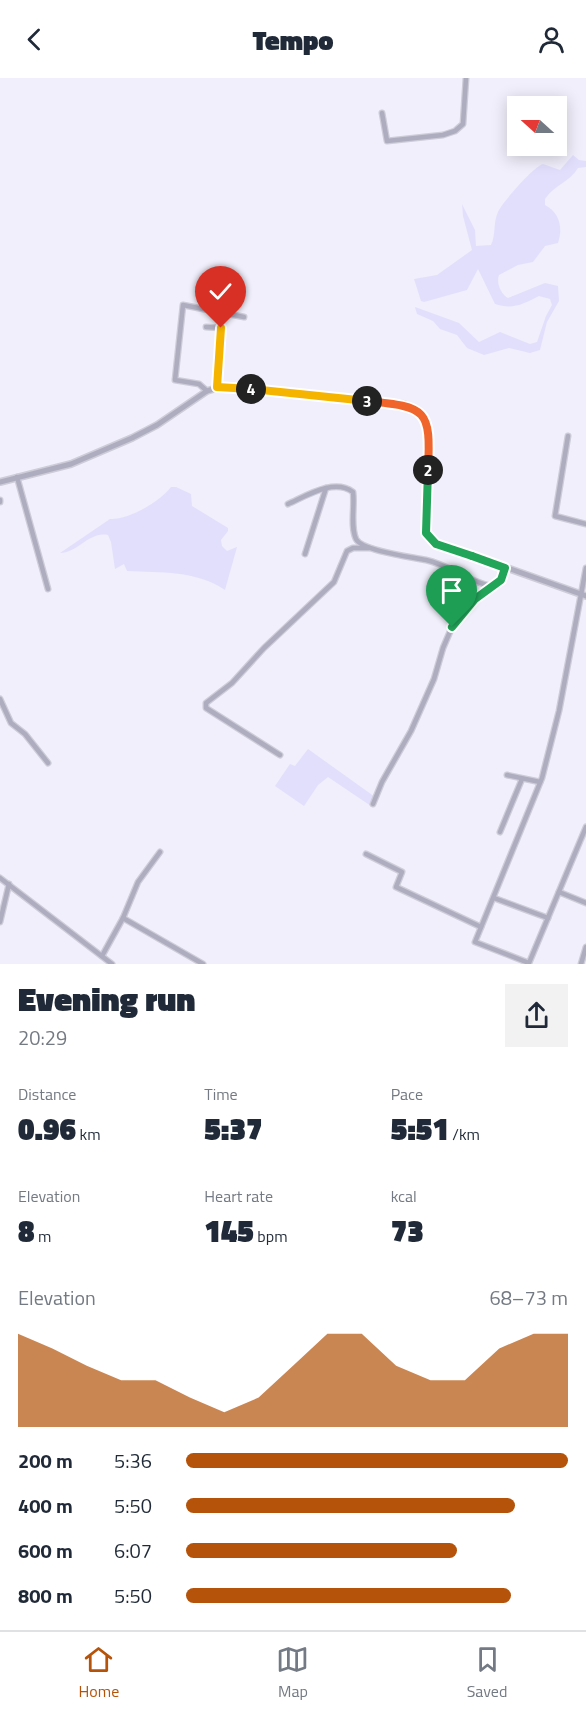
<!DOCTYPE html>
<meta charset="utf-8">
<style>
:root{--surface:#fff;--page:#f2f2f3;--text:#1f2937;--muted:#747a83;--line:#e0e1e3;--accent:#b45309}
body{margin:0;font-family:"Titillium Web",sans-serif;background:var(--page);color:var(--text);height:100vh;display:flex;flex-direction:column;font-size:22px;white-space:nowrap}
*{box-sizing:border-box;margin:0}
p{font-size:20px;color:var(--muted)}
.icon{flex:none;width:33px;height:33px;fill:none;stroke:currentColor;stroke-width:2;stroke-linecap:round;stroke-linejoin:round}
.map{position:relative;height:886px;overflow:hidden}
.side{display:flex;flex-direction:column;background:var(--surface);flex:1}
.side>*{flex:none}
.needle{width:39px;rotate:291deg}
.tools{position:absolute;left:507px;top:18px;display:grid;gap:12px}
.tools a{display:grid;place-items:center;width:60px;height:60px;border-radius:0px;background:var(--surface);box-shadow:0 3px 15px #0003;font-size:30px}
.pin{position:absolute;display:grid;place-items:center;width:51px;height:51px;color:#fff;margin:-62px -26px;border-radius:50% 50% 50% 0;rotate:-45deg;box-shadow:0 0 6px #0007}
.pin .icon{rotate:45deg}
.km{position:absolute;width:30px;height:30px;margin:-15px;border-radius:50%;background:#222;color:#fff;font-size:16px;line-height:30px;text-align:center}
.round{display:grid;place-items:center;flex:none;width:63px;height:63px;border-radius:0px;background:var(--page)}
.overview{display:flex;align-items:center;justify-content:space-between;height:102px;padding:0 18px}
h1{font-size:33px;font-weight:800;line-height:45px}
.metrics{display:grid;grid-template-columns:repeat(3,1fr);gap:9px;height:102px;padding:6px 18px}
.metrics div{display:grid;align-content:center}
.metrics b{font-size:30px;font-weight:800}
.metrics small{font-size:16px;font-weight:400}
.metrics p{font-size:16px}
.chart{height:168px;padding:12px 18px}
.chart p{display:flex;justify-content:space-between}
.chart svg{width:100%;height:108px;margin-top:6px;fill:var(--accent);opacity:.7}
ul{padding:0 18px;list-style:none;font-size:20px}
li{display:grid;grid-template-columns:96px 72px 1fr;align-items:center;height:45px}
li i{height:15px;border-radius:8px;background:var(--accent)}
header{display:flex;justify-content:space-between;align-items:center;height:78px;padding:0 18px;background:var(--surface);font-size:27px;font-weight:800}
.menu{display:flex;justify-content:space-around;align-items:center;height:84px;border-top:2px solid var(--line);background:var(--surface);font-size:16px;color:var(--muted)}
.menu a{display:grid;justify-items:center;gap:3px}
.menu .current{color:var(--accent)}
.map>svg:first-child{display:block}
</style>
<header><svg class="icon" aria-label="back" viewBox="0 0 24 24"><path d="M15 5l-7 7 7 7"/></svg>Tempo<svg class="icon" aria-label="person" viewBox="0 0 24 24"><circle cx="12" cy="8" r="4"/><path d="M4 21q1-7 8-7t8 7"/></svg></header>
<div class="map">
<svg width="586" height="886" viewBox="0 0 586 886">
<rect width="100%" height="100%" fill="#f0effb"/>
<g fill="#e2dffd">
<path d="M573,77L579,82L586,83V89L578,90C570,104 554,107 545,121V127C560,135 563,150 558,165L545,168L533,184L518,187L499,197C496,205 501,216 508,220L545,205L558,208L559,223L547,244L540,272L530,275L509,270L484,277L467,270L457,257L440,251L433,243L417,236L415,229L459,245L479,264L500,254L530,266L537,264L546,238L552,227L550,221L539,218C524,226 512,232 495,226L478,191L467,212L424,224L421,223L414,201L437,197L472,172L463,138L462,126L475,152L476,168L491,167C496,157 493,144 498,134C502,125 533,89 543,86L560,92Z"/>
<path d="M171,409H176L191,416L192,428L228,450V453L221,462L222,468L227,473L237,469L225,512C196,492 160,495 127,493L124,486L115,491L111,464L108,457C89,453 78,475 60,475L110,441C128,442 160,424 171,409Z"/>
<polygon points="308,671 375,719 371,728 328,699 318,707 304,728 275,708 290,686 295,688"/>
</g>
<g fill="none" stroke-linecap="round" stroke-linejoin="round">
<defs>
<g id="minor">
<polyline points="382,35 387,63 443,57 455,53 463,46 466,0"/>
<polyline points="206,249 221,250 217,309"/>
<polyline points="207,313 199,306 175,302 183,227 244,239"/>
<polyline points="568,358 555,438 586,446"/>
<polyline points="17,399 48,511"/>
<polyline points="0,422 0,424"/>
<path d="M288,426C306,418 334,400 353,414C355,428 350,448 356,461C362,473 412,479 426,482C450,487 468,504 491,508"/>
<polyline points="305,476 326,410"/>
<polyline points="586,490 559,633 542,700 475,864 529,885 586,749"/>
<polyline points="0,621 11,645 25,656 48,685"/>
<polyline points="280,677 206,630 206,625 232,605 264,570 334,504 347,473 353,470 369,470"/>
<polyline points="507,697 540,704"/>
<polyline points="373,726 382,704 411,653 434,601 443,570 452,549 475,521 501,502 505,490"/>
<polyline points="500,754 522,701"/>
<polyline points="366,776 402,794 396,809 481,849"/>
<polyline points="0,800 112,886"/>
<polyline points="559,814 586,825"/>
<polyline points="494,820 548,840"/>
<polyline points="123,840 203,886"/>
<polyline points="0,844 9,806"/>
<polyline points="102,878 123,840 138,804 160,774"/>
<polyline points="581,886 586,869"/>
</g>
<polyline id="tertiary" points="0,404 71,386 132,360 157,347 207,313 223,308 235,309 404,326 421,335 428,349 425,448 426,455 432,463 586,518"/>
</defs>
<use href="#minor" stroke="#cdccd8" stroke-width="7"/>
<use href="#tertiary" stroke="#cdccd8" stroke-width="8"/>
<use href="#minor" stroke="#aeacbf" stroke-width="4.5"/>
<use href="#tertiary" stroke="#aeacbf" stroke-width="5"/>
</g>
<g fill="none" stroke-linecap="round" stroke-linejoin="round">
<defs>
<polyline id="split-1" points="452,549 475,521 501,502 505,490 472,478"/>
<polyline id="split-2" points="428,392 426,455 436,466 472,478"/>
<path id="split-3" d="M367,323C427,329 431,331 428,392"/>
<polyline id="split-4" points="251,311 367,323"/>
<polyline id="split-5" points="221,250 217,309 251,311"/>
</defs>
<use href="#split-1" stroke="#fff" stroke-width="12"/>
<use href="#split-2" stroke="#fff" stroke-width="12"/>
<use href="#split-3" stroke="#fff" stroke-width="12"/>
<use href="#split-4" stroke="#fff" stroke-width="12"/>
<use href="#split-5" stroke="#fff" stroke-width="12"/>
<use href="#split-1" stroke="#22a559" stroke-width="8"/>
<use href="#split-2" stroke="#22a559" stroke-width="8"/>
<use href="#split-3" stroke="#f0652b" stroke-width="8"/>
<use href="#split-4" stroke="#f5b400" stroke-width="8"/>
<use href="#split-5" stroke="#f5b400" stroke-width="8"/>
</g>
</svg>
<div class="tools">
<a><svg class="needle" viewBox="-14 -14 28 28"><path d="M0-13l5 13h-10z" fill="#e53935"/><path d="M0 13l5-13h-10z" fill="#747a83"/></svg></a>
</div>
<div class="pin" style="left:452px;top:549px;background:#1e9e55"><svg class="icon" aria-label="arrive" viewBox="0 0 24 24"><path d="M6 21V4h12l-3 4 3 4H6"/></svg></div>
<div class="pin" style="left:221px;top:250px;background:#d93025"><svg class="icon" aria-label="check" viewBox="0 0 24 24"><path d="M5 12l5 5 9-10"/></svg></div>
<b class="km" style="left:428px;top:392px">2</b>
<b class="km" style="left:367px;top:323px">3</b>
<b class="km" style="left:251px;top:311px">4</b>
</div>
<section class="side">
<div class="overview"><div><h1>Evening run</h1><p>20:29</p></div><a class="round"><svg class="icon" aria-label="share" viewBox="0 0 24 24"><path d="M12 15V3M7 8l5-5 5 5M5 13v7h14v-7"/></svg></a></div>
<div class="metrics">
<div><p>Distance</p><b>0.96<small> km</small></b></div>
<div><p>Time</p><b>5:37</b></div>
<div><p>Pace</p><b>5:51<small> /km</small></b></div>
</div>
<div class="metrics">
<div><p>Elevation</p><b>8<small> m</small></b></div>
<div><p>Heart rate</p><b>145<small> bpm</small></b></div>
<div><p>kcal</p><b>73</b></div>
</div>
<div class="chart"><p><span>Elevation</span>68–73 m</p>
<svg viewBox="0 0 160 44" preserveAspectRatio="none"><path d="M0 44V6L10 12L20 19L30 25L40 25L50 32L60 38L70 32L80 19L90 6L100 6L110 19L120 25L130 25L140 12L150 6L160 6V44z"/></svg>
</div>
<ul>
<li><b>200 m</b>5:36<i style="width:100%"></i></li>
<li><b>400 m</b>5:50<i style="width:86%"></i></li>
<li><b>600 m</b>6:07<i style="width:71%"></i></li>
<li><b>800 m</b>5:50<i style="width:85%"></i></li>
</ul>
</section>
<nav class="menu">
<a class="current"><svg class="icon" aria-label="home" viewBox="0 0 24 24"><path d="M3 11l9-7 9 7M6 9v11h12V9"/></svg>Home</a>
<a><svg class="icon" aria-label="map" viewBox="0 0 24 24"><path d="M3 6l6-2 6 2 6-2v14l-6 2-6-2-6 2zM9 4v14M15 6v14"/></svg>Map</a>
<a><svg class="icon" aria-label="saved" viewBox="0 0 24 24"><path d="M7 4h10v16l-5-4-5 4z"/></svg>Saved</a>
</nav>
